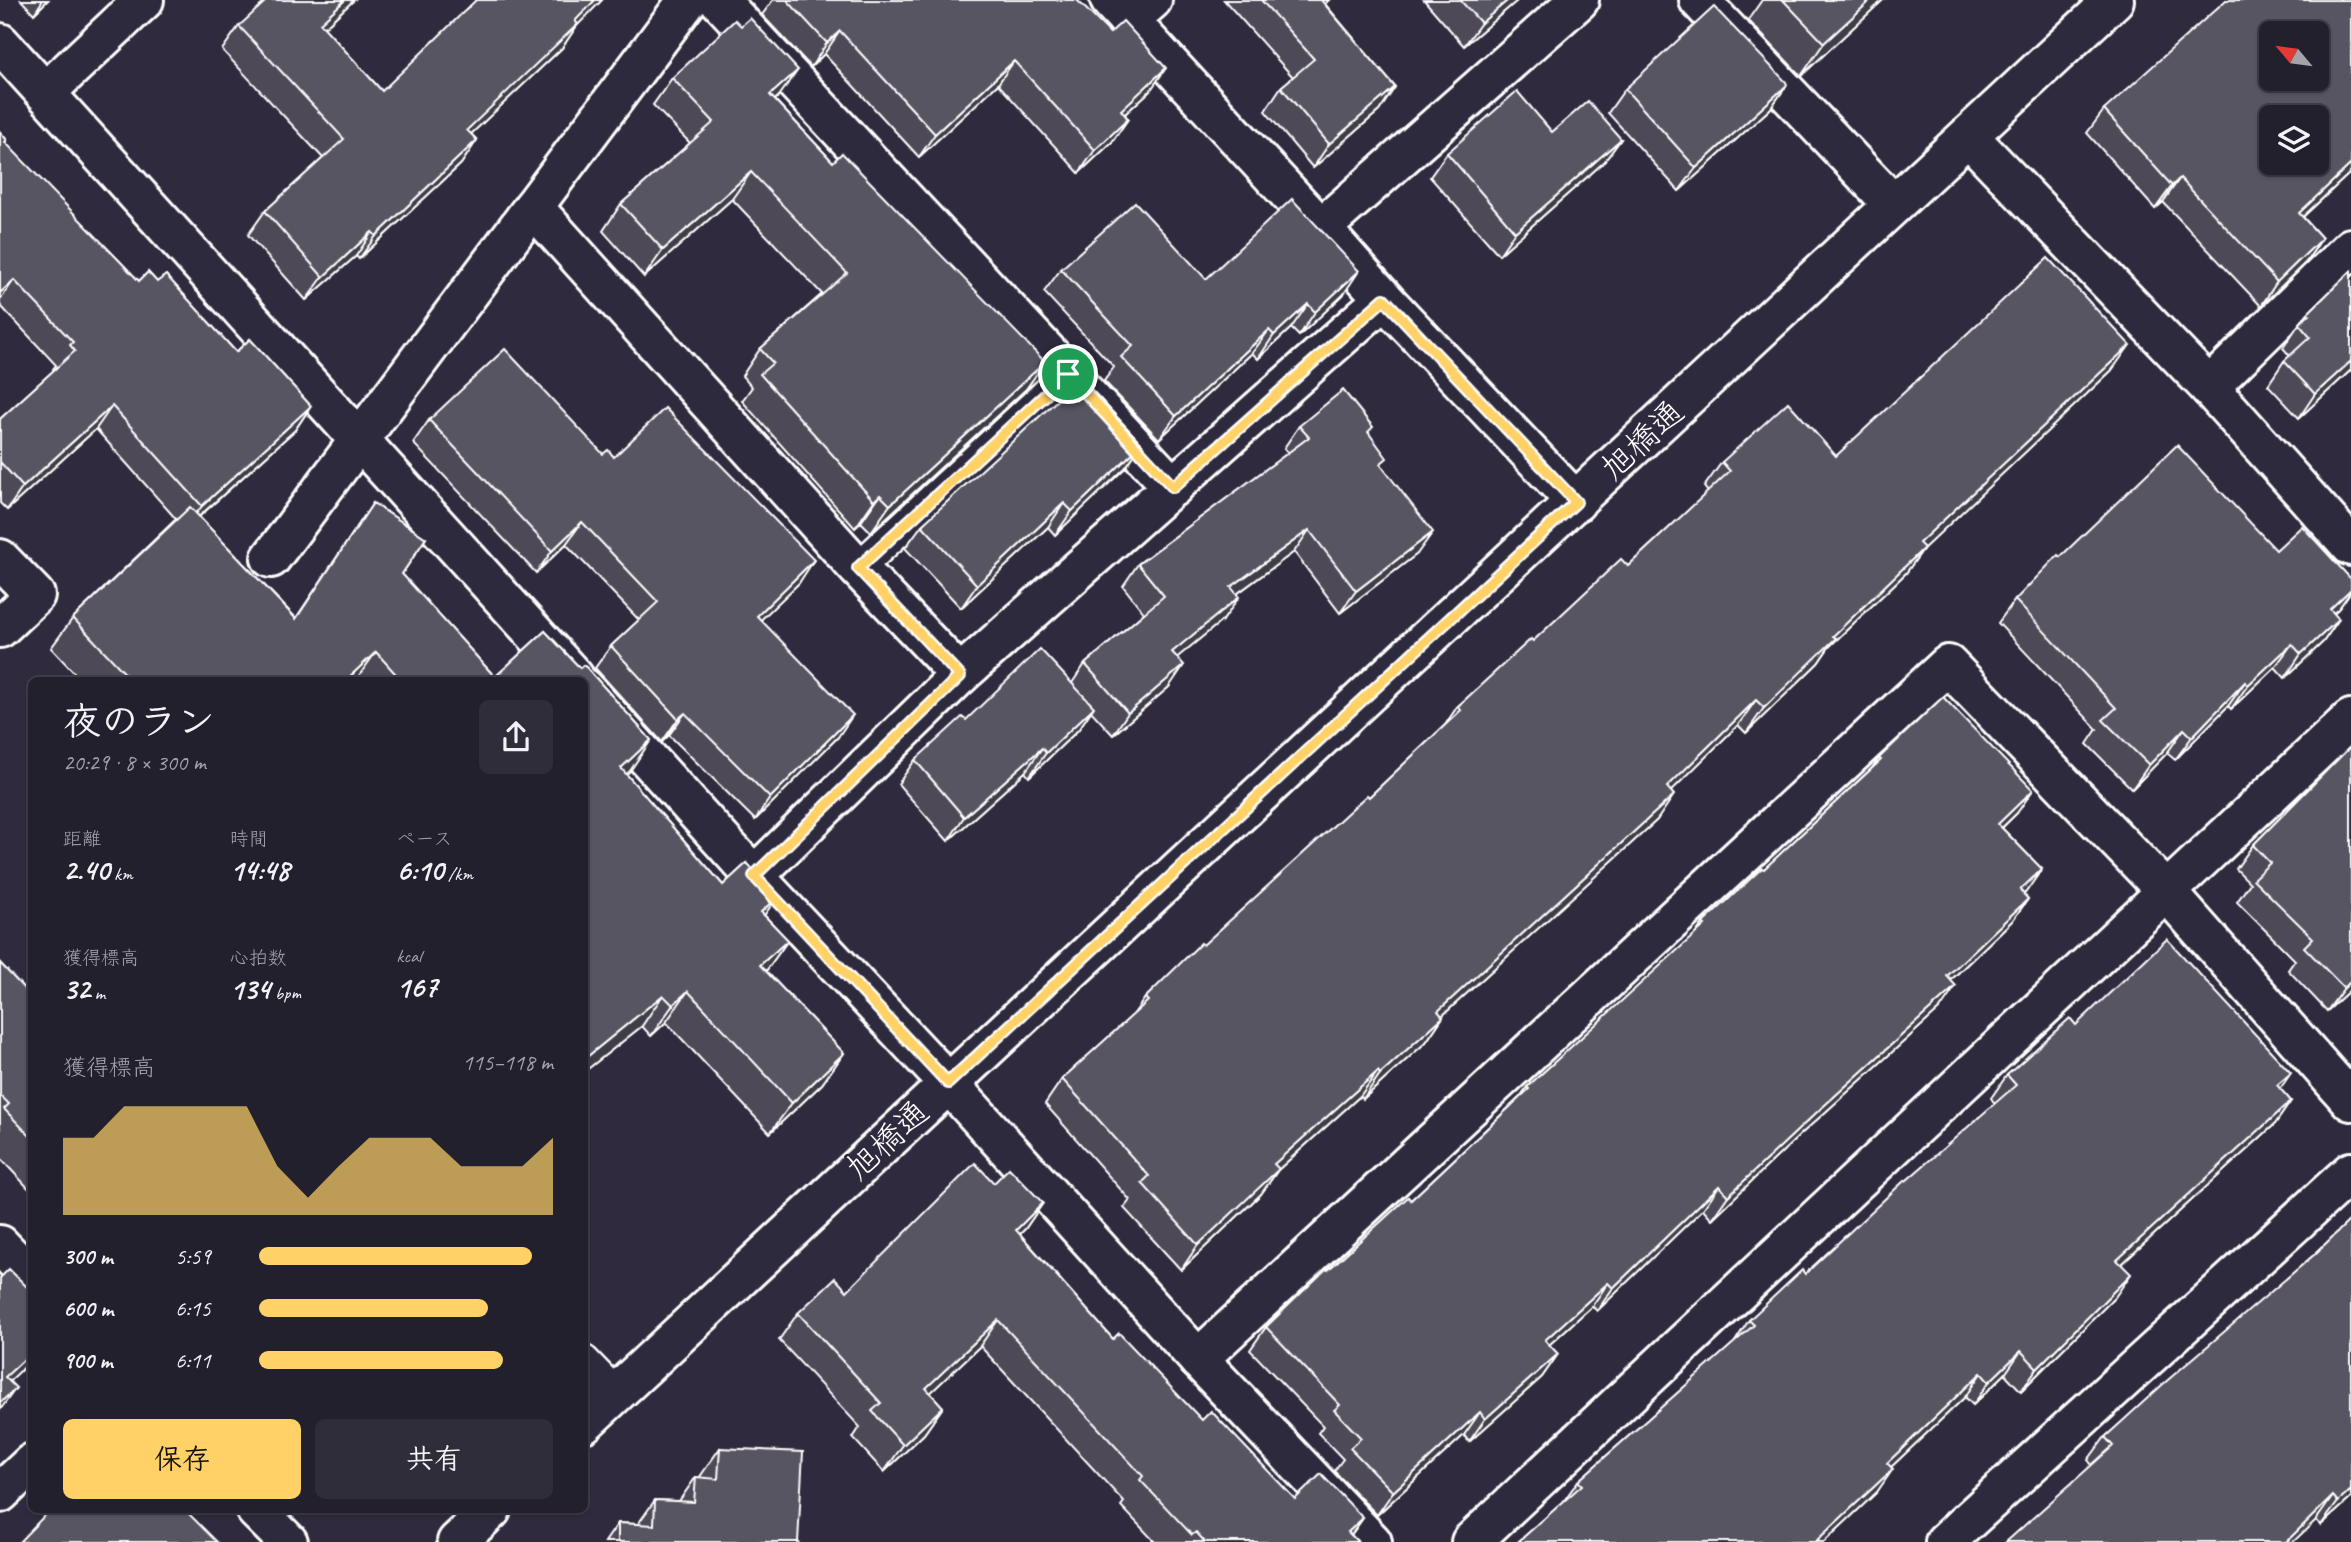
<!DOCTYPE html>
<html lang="ja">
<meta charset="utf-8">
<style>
:root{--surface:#23202e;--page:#2f2d3a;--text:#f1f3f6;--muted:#a3a3aa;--line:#403e4a;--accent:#ffd166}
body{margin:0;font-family:Caveat,"Klee One",sans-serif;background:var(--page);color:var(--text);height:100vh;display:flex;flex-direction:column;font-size:26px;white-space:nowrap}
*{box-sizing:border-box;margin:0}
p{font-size:23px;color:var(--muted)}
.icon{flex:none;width:38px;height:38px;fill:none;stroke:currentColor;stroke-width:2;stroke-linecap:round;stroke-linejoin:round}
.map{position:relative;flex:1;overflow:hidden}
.side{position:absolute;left:28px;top:677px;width:560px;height:836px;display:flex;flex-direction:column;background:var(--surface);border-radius:10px;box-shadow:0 2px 5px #0004,0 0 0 2px var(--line)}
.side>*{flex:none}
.needle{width:46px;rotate:299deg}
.fabs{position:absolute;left:2259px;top:21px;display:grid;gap:14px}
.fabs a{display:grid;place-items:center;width:70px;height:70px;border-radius:10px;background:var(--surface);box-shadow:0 2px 5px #0004,0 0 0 2px var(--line);font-size:35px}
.pin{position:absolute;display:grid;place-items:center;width:60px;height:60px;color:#fff;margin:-30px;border:4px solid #fff;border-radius:50%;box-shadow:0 2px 7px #0007}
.round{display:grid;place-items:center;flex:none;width:74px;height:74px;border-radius:10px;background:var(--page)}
.overview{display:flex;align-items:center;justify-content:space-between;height:119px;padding:0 35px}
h1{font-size:38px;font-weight:700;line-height:52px}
.stats{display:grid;grid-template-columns:repeat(3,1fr);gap:10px;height:119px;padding:7px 35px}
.stats div{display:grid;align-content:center}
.stats b{font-size:30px;font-weight:700}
.stats small{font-size:19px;font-weight:400}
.stats p{font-size:19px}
.chart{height:196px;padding:14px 35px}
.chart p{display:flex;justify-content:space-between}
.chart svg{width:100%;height:126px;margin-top:7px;fill:var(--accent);opacity:.7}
.primary-button{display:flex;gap:14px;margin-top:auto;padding:14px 35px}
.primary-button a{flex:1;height:80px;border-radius:10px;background:var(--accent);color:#111;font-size:28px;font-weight:700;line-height:80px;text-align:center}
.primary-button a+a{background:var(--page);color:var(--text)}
ul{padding:0 35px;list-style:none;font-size:23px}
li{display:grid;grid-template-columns:112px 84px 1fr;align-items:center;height:52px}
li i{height:18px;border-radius:9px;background:var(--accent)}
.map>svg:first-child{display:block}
</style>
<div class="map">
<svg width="2351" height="1542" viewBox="0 0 2351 1542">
<rect width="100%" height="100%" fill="#2f2a3d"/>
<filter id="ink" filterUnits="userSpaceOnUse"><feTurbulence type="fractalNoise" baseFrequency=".0143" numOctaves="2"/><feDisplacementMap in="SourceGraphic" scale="14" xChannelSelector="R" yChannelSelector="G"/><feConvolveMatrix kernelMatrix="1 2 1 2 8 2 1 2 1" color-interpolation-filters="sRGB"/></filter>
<g filter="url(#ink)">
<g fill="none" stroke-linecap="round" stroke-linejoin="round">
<defs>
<g id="service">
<polyline points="858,568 1068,374"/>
<polyline points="584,1361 616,1394"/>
</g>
<g id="minor">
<polyline points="719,0 1173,487"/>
<polyline points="1699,0 1893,204"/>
<polyline points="1128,21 1152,0"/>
<polyline points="0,43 574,677"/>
<polyline points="46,92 144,0"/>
<polyline points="1969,137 2209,387 2351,546"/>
<polyline points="533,207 858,568 960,675 1384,299 1321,228 1110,0"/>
<polyline points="1321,228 1579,0"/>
<polyline points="1384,299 1576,502"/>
<polyline points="2209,387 2351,248"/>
<polyline points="271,558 688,0"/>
<polyline points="0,559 35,595 0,628"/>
<polyline points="584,688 754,876 948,1083 1198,1359 1372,1542"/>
<polyline points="754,876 960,675"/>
<polyline points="0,1245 32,1278"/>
<polyline points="1198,1359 1948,665 2168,893 2351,1101"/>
<polyline points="0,1493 32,1463"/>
<polyline points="256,1510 288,1542"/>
<polyline points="1471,1542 2351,719"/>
<polyline points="1945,1542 2351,1172"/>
</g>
<g id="tertiary">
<polyline points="584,1423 2114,0"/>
<polyline points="457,1542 491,1510"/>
</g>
</defs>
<use href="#service" stroke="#fff" stroke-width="35"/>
<use href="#minor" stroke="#fff" stroke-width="44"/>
<use href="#tertiary" stroke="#fff" stroke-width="44"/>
<use href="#service" stroke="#2f2a3d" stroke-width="30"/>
<use href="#minor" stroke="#2f2a3d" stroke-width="38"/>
<use href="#tertiary" stroke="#2f2a3d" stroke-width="38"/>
</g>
<g fill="#4d4956" stroke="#fff" stroke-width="2">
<polygon points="21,0 48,0 34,14"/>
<polygon points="354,0 324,28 382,91 602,0 578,24 562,48 471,134 477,140 461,164 359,259 356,256 306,300 248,235 265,211 323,158 222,50 239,26"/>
<polygon points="773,0 1077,0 1150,91 1125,114 1128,119 1112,142 1079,173 998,84 919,157 824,54 811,67 762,15"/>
<polygon points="1224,0 1329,0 1325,4 1395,87 1379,111 1313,168 1265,111 1281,87 1293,77"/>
<polygon points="1424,0 1518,0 1464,46"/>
<polygon points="1762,0 1883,0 1801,76 1748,20"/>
<polygon points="2351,0 2351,172 2303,217 2322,238 2306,262 2261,306 2163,202 2155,209 2087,133 2104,110"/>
<polygon points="672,78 779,96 775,100 833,162 1045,362 1026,389 871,532 861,522 855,528 742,401 752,387 742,376 760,349 822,294 732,199 644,277 603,231 621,204 690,143 653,105"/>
<polygon points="1787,85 1770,109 1679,191 1608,113 1625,89"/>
<polygon points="0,132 7,140 5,143 139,281 148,272 157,282 166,275 236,352 250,339 311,406 295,430 199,517 296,618 373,503 426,538 402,574 495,677 545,631 580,668 583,665 587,668 651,740 626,774 723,885 747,863 777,897 764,915 788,940 766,971 844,1053 822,1084 770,1133 666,1022 651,1036 642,1026 584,1072 584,681 82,681 51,648 73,618 176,519 96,429 7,510 0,503 0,419 54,370 53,369 56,365 0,305"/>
<polygon points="1552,132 1621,139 1604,162 1499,255 1430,177 1447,153"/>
<polygon points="1061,269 1206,279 1343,295 1299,336 1291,328 1258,359 1252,353 1159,439 1104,381 1114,367 1044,292"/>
<polygon points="2351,271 2351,370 2299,418 2268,385 2284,361 2290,356 2283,348 2299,324 2307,314"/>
<polygon points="2112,370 1924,548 1906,573 1829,647 1818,663 1746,733 1738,725 1671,791 1657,820 1442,1016 1443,1017 1426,1042 1363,1099 1360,1096 1278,1170 1261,1194 1181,1270 1124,1208 1130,1200 1045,1104 1062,1079 1133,1015 1145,998 1369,797 1445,725 1457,707 1533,641 1628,566 1708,492 1704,487 1722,462 1836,456"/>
<polygon points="1076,400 1142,444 1125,468 1055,535 1048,527 961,608 905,548 922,525"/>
<polygon points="429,420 614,457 799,583 760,620 838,737 755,820 669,735 662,742 595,668 611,646 639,620 566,544 536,573 413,443"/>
<polygon points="1299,426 1369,433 1417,554 1340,613 1294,552 1237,594 1224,619 1177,657 1169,687 1113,735 1091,711 1078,730 1029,777 1025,772 948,841 898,784 915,760 966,720 1072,683 1085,664 1144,613 1123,586 1138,564 1288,453 1284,448"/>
<polygon points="2276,550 2351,579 2351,591 2339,608 2334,613 2339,619 2323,642 2285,678 2275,667 2231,709 2228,706 2175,760 2167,753 2132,789 2087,744 2097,729 1998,623 2015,600"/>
<polygon points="2351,746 2351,989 2327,1011 2288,970 2295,960 2237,902 2250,883 2236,869 2253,845"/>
<polygon points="1879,758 2017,813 2002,828 2042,869 2023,894 2028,899 2012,921 1951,980 1940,1009 1800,1135 1712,1219 1703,1209 1597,1311 1592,1306 1549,1345 1558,1354 1542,1377 1469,1442 1464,1435 1377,1515 1334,1471 1343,1459 1318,1433 1323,1426 1250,1350 1266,1327 1328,1270 1411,1200 1520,1097 1527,1087 1694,936 1703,923 1764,869 1872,768"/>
<polygon points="0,963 29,994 32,993 32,1192 0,1158"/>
<polygon points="2076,1025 2280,1089 2291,1101 2275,1124 2122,1264 2115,1297 2021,1391 2005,1374 1973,1405 1965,1397 1891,1467 1877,1492 1824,1542 1518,1542 1563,1502 1578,1481 1734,1343 1749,1320 1805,1274 1906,1181 1995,1104 1991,1098 2007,1075"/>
<polygon points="994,1183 1043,1203 1025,1229 1020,1234 1113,1339 1202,1420 1295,1499 1363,1518 1351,1535 1358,1542 1155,1542 1121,1506 1124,1502 980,1346 930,1393 943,1407 924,1434 884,1472 853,1438 860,1427 779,1340 798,1313 847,1291"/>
<polygon points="2351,1219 2351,1498 2321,1525 2316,1520 2092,1465 2088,1460 2105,1437 2315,1254"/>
<polygon points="720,1448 798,1542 605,1542 618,1523 638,1524 655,1500 679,1501 696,1477 699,1478"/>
<polygon points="39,1510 186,1510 44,1516"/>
</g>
<g fill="#3e3c46" stroke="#fff" stroke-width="2">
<polygon points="43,0 48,0 34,14"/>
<polygon points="345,0 354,0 303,47 320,23"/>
<polygon points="595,0 602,0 572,31 578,24 562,48 451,153 467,130"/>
<polygon points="1508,0 1518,0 1464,46 1481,23"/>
<polygon points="1871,0 1883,0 1801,76 1824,43"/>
<polygon points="840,31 824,54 811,67 827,43"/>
<polygon points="1014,61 998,84 919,157 935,134"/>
<polygon points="1166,68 1150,91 1104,133 1121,110"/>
<polygon points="798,70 779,96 751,122 770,95"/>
<polygon points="1787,85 1770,109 1679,191 1696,168"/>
<polygon points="1395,87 1379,111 1313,168 1329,144"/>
<polygon points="1128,119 1112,142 1079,173 1095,150"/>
<polygon points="1621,139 1604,162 1499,255 1515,232"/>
<polygon points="477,140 461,164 359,259 376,236"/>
<polygon points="2351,164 2351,172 2282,236 2299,213"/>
<polygon points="751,172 732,199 644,277 663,250"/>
<polygon points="2180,178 2163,202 2155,209 2172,186"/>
<polygon points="372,232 356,256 306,300 323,277"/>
<polygon points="2322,238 2306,262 2261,306 2277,282"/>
<polygon points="1359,271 1343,295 1299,336 1315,312"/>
<polygon points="14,280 0,300 0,293"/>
<polygon points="1308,304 1291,328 1258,359 1274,335"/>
<polygon points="1269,330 1252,353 1159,439 1176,416"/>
<polygon points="2130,345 2112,370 1902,569 1919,543"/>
<polygon points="2351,361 2351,370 2299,418 2315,394"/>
<polygon points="1045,362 1026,389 871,532 890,505"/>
<polygon points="112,406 96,429 7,510 23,487"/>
<polygon points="311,406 295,430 185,529 202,506"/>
<polygon points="1142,444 1125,468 1055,535 1072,511"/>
<polygon points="880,495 861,522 855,528 874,501"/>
<polygon points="1064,503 1048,527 961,608 977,585"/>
<polygon points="582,522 566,544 536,573 552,551"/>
<polygon points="1309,530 1294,552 1216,609 1231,587"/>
<polygon points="1433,532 1417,554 1340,613 1356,591"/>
<polygon points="1924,548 1906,573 1829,647 1818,663 1746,733 1764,708 1833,636"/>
<polygon points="814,560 799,583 741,639 757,616"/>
<polygon points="2351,589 2351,591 2339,608 2313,632 2330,609"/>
<polygon points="1239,597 1224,619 1157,674 1172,652"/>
<polygon points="2339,619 2323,642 2285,678 2301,654"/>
<polygon points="2292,644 2275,667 2231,709 2248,685"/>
<polygon points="376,652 355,681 345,681"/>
<polygon points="1184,665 1169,687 1113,735 1128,713"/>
<polygon points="2245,682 2228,706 2175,760 2192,737"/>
<polygon points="1756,700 1738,725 1650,812 1667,787"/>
<polygon points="1094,707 1078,730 1029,777 1046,753"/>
<polygon points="685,713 669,735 662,742 678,719"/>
<polygon points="853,715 838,737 755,820 770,798"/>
<polygon points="2184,729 2167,753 2132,789 2149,765"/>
<polygon points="651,740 630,771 600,798 621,768"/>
<polygon points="1042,748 1025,772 948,841 964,817"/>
<polygon points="2033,790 2017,813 1982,847 1998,824"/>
<polygon points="1674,795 1657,820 1420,1036 1438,1011"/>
<polygon points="2042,869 2026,892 2004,913 2020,890"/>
<polygon points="777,897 756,927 761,912"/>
<polygon points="2028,899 2012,921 1931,999 1947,976"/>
<polygon points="788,940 766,971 760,965"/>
<polygon points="2351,981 2351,989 2327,1011 2344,988"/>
<polygon points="1956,986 1940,1009 1800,1135 1712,1219 1728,1196 1816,1113"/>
<polygon points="688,991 666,1022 651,1036 673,1005"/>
<polygon points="663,995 642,1026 584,1072 584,1062 588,1056"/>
<polygon points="1443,1017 1426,1042 1363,1099 1380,1074"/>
<polygon points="844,1053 822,1084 770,1133 792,1103"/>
<polygon points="1378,1071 1360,1096 1278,1170 1261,1194 1181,1270 1198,1245 1274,1164"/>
<polygon points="2291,1073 2275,1096 2277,1085"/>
<polygon points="2291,1101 2275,1124 2101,1283 2117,1260"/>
<polygon points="1719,1186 1703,1209 1597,1311 1613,1288"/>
<polygon points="1043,1203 1025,1229 997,1257 1016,1230"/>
<polygon points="2131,1274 2115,1297 2021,1391 2037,1368"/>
<polygon points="1608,1283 1592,1306 1529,1363 1545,1340"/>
<polygon points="998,1320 980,1346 907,1415 926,1388"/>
<polygon points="2021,1351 2005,1374 1973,1405 1989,1382"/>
<polygon points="32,1352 32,1360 0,1390 5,1377"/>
<polygon points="1558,1354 1542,1377 1469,1442 1485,1419"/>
<polygon points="1981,1373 1965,1397 1871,1486 1887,1463"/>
<polygon points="16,1388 0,1410 0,1403"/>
<polygon points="943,1407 924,1434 884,1472 903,1445"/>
<polygon points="1480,1412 1464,1435 1377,1515 1393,1492"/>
<polygon points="1893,1469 1877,1492 1824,1542 1815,1542"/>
<polygon points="2351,1490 2351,1498 2321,1525 2338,1502"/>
<polygon points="2333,1496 2316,1520 2293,1542 2286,1542"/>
<polygon points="1363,1518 1346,1542 1348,1532"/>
</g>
<g fill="#595564" stroke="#fff" stroke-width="2" fill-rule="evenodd">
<polygon points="267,0 345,0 320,23 382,91 476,0 595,0 575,21 578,24 467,130 477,140 376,236 372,232 323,277 265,211 344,139 239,26"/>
<polygon points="787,0 1077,0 1110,33 1123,21 1166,68 1121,110 1128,119 1095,150 1014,61 935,134 840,31 827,43"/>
<polygon points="1261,0 1321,0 1395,87 1329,144 1281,87 1314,59"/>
<polygon points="1460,0 1508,0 1481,23"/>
<polygon points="1783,0 1871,0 1824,43"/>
<path d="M2226,0H2351V164L2299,213L2322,238L2277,282L2180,178L2172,186L2104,110ZM2272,33H2317V79H2272ZM2272,117H2317V163H2272Z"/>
<polygon points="1714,7 1786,82 1787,85 1696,168 1625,89"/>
<polygon points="750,18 798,70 770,95 833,162 842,153 1045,362 890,505 880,495 874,501 760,374 773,363 760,349 847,273 751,172 663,250 621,204 714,122 672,78 735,20 741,26"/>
<polygon points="1517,91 1552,132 1588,101 1621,139 1515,232 1447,153"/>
<polygon points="0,132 7,140 5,142 139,281 148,272 157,282 166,275 236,352 250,339 311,406 202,506 112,406 23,487 0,462 0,419 75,351 70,345 73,342 14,280 0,293"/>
<polygon points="1292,199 1359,271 1315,312 1308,304 1274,335 1269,330 1176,416 1121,357 1133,346 1061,269 1135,202 1206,279"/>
<polygon points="2048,258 2130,345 1919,543 1924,548 1833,636 1836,638 1764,708 1756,700 1667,787 1674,795 1438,1011 1443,1017 1380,1074 1378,1071 1274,1164 1279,1169 1198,1245 1142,1183 1149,1176 1062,1079 1148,1001 1145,998 1201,943 1203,945 1367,795 1369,797 1461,710 1457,707 1531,639 1533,641 1621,559 1628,566 1730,471 1722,462 1788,402 1836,456"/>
<polygon points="2351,271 2351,361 2315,394 2284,361 2310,337 2299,324 2309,315 2307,314"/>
<polygon points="505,349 603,454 608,450 614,457 665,408 814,560 757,616 853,715 770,798 685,713 678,719 611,646 658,602 582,522 552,551 429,420"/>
<polygon points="1089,387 1142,444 1072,511 1064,503 977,585 922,525 1067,391 1076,400"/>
<polygon points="1343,390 1373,427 1368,432 1387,458 1380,464 1433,532 1356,591 1309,530 1231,587 1239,597 1172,652 1184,665 1128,713 1085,664 1164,596 1138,564 1309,437 1299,426"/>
<polygon points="2177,445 2276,550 2302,526 2351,579 2351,589 2330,609 2339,619 2301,654 2292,644 2248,685 2245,682 2192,737 2184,729 2149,765 2103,720 2116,708 2015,600 2058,555 2060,557"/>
<polygon points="373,503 426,538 402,574 495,677 545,631 580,668 583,665 587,668 651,740 621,768 723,885 747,863 777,897 761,912 788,940 760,965 844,1053 792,1103 688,991 673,1005 663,995 588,1056 584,1051 584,681 402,681 376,652 345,681 132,681 73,618 190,507 296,619"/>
<polygon points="1040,649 1094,707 1046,753 1042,748 964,817 915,760 962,717 966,720"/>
<polygon points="1943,697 2033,790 1998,824 2042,869 2020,890 2028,899 1947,976 1956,986 1816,1113 1728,1196 1719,1186 1613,1288 1608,1283 1545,1340 1558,1354 1485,1419 1480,1412 1393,1492 1350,1448 1361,1438 1334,1410 1340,1405 1266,1327 1326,1269 1328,1270 1408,1197 1411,1200 1529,1089 1527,1087 1705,925 1703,923 1762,868 1764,869 1881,760 1879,758"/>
<polygon points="2351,746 2351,981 2344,988 2304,947 2313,938 2253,879 2270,863 2253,845"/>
<polygon points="2167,939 2291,1073 2277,1085 2291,1101 2117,1260 2131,1274 2037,1368 2021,1351 1989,1382 1981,1373 1887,1463 1893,1469 1815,1542 1518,1542 1582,1485 1578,1481 1754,1325 1749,1320 1802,1270 1805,1274 1905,1180 1906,1181 2016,1085 2007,1075 2070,1018 2076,1025"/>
<polygon points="0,963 29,994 31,992 32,993 32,1138 4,1109 9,1104 0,1095"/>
<polygon points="975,1163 994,1183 1009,1168 1043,1203 1016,1230 1113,1339 1119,1333 1202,1420 1211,1411 1295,1499 1321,1474 1363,1518 1348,1532 1358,1542 1205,1542 1196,1532 1192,1535 1140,1480 1143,1476 998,1320 926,1388 943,1407 903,1445 872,1411 881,1403 798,1313 835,1278 847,1291"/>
<polygon points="2351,1219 2351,1490 2338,1502 2333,1496 2286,1542 2006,1542 2113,1446 2105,1437 2162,1385 2315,1254"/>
<polygon points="9,1269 32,1292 32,1352 5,1377 16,1388 0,1403 0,1278"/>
<polygon points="720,1448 803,1452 798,1542 618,1542 618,1523 654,1525 655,1500 694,1502 696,1477 718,1479"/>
<polygon points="50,1510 185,1510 217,1542 19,1542"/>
</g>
</g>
<g fill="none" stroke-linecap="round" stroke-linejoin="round" filter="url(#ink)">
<defs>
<polygon id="route" points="1384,299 1576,502 948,1083 754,876 960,676 858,568 1068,374 1173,487"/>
</defs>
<use href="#route" stroke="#fff" stroke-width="14"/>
<use href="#route" stroke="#ffd166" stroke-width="9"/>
</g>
<g text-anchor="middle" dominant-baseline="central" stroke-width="5" stroke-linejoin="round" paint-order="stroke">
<g font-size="33" fill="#fff" stroke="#2f2a3d">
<text transform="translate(1642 440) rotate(-43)">旭橋通</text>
<text transform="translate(887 1140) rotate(-43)">旭橋通</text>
</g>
</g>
</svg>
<div class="fabs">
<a><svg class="needle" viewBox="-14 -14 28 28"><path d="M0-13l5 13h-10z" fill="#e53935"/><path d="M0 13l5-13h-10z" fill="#a3a3aa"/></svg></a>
<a><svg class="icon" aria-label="layers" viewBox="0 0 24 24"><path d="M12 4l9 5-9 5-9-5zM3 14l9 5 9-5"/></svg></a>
</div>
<div class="pin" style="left:1068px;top:374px;background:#1e9e55"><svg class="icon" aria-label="arrive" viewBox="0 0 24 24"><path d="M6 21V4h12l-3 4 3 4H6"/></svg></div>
<section class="side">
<div class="overview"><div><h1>夜のラン</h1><p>20:29 · 8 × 300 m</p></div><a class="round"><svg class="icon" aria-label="share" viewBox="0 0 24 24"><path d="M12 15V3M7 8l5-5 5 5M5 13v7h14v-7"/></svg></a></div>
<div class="stats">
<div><p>距離</p><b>2.40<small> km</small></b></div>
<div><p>時間</p><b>14:48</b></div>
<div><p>ペース</p><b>6:10<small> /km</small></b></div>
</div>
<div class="stats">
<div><p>獲得標高</p><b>32<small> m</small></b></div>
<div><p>心拍数</p><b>134<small> bpm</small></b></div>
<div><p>kcal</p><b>167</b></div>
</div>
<div class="chart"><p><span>獲得標高</span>115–118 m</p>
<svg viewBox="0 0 160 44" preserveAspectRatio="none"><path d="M0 44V17L10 17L20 6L30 6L40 6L50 6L60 6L70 27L80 38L90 27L100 17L110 17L120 17L130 27L140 27L150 27L160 17V44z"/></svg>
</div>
<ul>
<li><b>300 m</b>5:59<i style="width:93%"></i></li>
<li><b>600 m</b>6:15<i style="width:78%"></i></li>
<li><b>900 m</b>6:11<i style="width:83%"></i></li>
</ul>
<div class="primary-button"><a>保存</a><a>共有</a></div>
</section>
</div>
